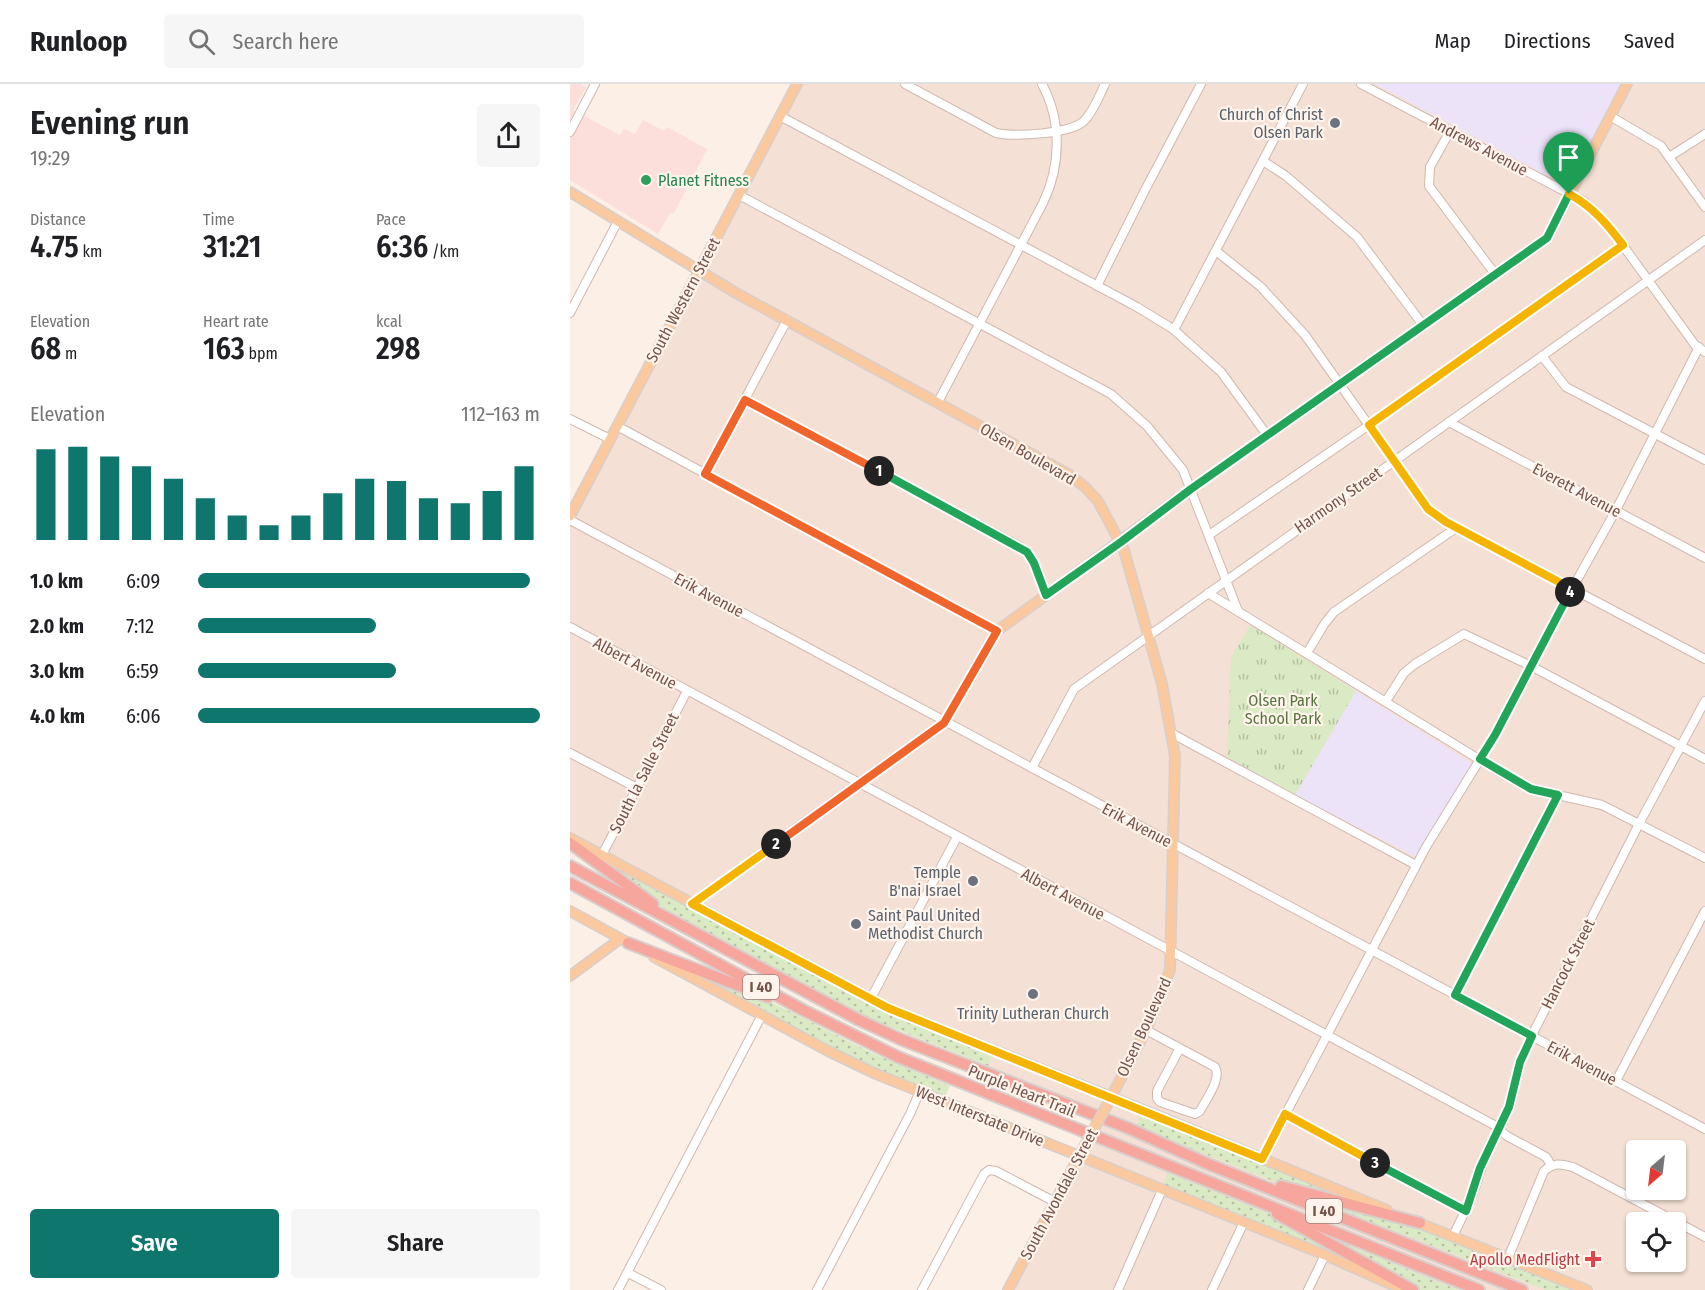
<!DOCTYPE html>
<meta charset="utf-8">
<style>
:root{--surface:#fff;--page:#f6f6f6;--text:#202124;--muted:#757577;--line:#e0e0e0;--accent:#0f766e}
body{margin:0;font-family:"Fira Sans Condensed",sans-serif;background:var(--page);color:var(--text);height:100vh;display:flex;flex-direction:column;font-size:22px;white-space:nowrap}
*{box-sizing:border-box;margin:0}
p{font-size:20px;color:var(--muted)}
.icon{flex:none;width:33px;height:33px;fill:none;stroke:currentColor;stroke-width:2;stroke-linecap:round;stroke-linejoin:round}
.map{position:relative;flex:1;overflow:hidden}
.drawer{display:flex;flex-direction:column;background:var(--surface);width:570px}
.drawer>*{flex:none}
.needle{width:39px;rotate:208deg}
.fabs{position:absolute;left:1056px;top:1056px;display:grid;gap:12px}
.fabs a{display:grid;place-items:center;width:60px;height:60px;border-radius:6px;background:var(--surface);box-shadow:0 2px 4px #0004;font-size:30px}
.pin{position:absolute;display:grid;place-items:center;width:51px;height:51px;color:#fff;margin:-62px -26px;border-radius:50% 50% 50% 0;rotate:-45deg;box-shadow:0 0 6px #0007}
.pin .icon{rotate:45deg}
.km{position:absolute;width:30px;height:30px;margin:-15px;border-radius:50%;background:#222;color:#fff;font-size:16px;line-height:30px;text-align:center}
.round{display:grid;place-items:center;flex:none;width:63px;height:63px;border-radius:6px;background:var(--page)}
.headline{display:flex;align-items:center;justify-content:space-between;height:102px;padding:0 30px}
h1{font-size:33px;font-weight:600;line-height:45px}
.stats{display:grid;grid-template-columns:repeat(3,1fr);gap:9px;height:102px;padding:6px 30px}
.stats div{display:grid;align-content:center}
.stats b{font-size:30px;font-weight:600}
.stats small{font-size:16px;font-weight:400}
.stats p{font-size:16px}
.chart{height:168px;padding:12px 30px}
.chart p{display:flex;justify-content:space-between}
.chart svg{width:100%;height:108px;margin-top:6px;stroke:var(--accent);stroke-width:6}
.cta{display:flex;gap:12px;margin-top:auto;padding:12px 30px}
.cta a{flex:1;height:69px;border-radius:6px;background:var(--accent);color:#fff;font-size:24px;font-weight:600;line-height:69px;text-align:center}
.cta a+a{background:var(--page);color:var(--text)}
ul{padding:0 30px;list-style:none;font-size:20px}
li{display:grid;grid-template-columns:96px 72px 1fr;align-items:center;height:45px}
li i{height:15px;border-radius:8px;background:var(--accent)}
header{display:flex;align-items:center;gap:36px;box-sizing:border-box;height:84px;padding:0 30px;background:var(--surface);border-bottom:2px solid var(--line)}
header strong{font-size:28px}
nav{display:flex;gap:33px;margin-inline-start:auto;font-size:21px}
.search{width:420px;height:54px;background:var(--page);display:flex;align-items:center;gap:15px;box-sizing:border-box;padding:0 21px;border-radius:6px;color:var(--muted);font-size:22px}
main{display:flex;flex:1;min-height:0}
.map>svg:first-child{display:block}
</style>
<header>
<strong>Runloop</strong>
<div class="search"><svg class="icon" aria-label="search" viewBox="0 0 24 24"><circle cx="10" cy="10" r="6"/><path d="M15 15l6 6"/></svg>Search here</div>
<nav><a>Map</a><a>Directions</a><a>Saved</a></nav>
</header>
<main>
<section class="drawer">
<div class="headline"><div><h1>Evening run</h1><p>19:29</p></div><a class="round"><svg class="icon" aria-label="share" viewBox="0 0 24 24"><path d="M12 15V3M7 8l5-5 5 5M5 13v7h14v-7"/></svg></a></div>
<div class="stats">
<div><p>Distance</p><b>4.75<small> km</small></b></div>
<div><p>Time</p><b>31:21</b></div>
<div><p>Pace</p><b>6:36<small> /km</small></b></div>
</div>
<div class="stats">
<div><p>Elevation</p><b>68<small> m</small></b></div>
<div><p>Heart rate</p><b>163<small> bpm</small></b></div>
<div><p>kcal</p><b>298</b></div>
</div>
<div class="chart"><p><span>Elevation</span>112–163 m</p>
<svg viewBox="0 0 160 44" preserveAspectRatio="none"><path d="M5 44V7M15 44V6M25 44V10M35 44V14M45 44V19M55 44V27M65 44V34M75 44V38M85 44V34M95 44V25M105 44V19M115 44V20M125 44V27M135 44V29M145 44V24M155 44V14"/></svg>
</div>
<ul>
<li><b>1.0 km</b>6:09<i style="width:97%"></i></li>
<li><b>2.0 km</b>7:12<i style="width:52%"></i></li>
<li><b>3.0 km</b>6:59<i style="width:58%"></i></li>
<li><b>4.0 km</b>6:06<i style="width:100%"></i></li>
</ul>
<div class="cta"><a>Save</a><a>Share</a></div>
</section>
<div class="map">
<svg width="1135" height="1206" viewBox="0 0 1135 1206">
<defs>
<pattern id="grass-dots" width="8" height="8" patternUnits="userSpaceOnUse" patternTransform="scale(1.5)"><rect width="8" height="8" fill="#daeac4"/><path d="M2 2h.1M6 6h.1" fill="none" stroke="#b5c0a1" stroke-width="1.8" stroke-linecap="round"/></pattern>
<pattern id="park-tufts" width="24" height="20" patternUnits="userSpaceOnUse" patternTransform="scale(1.5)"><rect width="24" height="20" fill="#daeac4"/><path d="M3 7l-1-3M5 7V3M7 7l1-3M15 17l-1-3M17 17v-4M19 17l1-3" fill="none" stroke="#b5c0a1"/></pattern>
</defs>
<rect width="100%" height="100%" fill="#fcf0e6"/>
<path fill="#f4e0d4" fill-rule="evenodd" d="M227,0H1135V1206H439L528,1041L0,757V429ZM1066,1066H1106V1106H1066ZM1066,1138H1106V1178H1066Z"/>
<polygon fill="#fcdeda" points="0,0 11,0 16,4 3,26 50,51 54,45 65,50 73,36 94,47 97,43 137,65 104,129 100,129 88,150 0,96"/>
<g fill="#ede3f9">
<polygon points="805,0 1052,0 997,102"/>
<polygon points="786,607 903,680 846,773 725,711"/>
</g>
<g fill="url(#grass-dots)">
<polygon points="22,770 294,917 422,971 419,982 295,933 101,829 60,801"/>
<polygon points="118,887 199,917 302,969 380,1002 374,1014 304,985"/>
<polygon points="570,1031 791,1119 708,1099 567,1043"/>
<polygon points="598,1089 712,1135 786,1179 592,1101"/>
<polygon points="758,1118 843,1141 1004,1206 976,1206 756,1120"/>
<polygon points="770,1158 888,1206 847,1206 768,1161"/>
</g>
<polygon fill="url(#park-tufts)" points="680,541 786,607 725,711 657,673 661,573"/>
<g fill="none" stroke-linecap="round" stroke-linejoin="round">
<defs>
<g id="minor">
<path d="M335,0L426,49C445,53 500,50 514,37C524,27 529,12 535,0"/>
<polyline points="791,0 1015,118 1041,145 1125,261 1135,268"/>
<polyline points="210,32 567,223 603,245 651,288 697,351"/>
<polyline points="1040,32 1091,62 1135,123"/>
<polyline points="880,47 860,83 859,102 925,190"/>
<polyline points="0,48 25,0"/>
<polyline points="1099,73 1135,50"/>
<polyline points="693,77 716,92 787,153 853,241"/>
<polyline points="169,111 541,310 577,342 613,386 668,527"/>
<polyline points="646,167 691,203 735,251 858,425 876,438 1135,575"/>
<polyline points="527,202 575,106 631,0"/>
<polyline points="0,229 48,137"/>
<polyline points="604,246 733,0"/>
<polyline points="972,272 996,303 1135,376"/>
<path d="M175,316L449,462C465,474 469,492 476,511"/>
<path d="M368,318L473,119C491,82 492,37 472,0"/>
<polyline points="0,335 40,355"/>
<polyline points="879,338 1135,474"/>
<polyline points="47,342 427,547"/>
<polyline points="135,390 217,236"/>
<polyline points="0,436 1135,1045"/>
<polyline points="639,451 799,341 1053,161"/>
<polyline points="638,509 933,690 961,705 1032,721 1135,774"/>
<polyline points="0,543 924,1041 937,1052 976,1073 981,1081"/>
<polyline points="737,569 755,539 764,528 886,444"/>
<polyline points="816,617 834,589 845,580 894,550 961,582 1135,675"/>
<polyline points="601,649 846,781"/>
<polyline points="0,669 67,704"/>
<polyline points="462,684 504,605 1135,156"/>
<polyline points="32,771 117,607"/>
<polyline points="885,911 988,711"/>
<polyline points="300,916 387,753"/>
<path d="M576,946L645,983C652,995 636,1015 630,1027L625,1030L590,1018L587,1014V1007L610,964"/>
<polyline points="1046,997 1135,827"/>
<polyline points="715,1031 896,1127"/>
<polyline points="692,1075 856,763 925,651 1002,505 1046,426 1129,263"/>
<polyline points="883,1152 902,1113 915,1074 940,1023 953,969 1069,740 1135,617"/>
<path d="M938,1174L974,1087C984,1078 991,1080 1003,1083L1135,1153"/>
<polyline points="58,1189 91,1206"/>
<polyline points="48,1206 192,931"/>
<polyline points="247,1206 340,1030 350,1007"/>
<polyline points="352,1206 414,1090 419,1086 426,1087 485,1118"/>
<polyline points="548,1206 592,1106"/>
<polyline points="642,1206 674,1138"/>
<polyline points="738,1206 755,1171"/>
</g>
<g id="major">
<polyline points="0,108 166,209 500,391 515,403 528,417 554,466 592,600 605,672 600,886 576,946 536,1023"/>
<polyline points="0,432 227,0"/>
<polyline points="0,754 318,924 589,1032 817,1126"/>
<polyline points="122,820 374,639 427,547 621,405 977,154 1057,0"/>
<polyline points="0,827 64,862"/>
<polyline points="84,873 258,967 306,990 755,1171 834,1206"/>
<polyline points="0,892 50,855"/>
<polyline points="844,1137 1017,1206"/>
<polyline points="438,1206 515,1061"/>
</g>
<g id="highway">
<polyline points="0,759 83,820"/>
<polyline points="0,782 289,936 330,955 558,1044 638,1080 952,1206"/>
<polyline points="0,799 233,926 328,973 909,1206"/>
<polyline points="58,859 198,913"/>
<polyline points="711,1102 850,1139"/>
<polyline points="707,1130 843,1206"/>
</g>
</defs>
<use href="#minor" stroke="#d0b8af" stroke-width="10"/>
<use href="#major" stroke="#d8cfcd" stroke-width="12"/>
<use href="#highway" stroke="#d8cfcd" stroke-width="14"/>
<use href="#minor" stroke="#fff" stroke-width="8"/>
<use href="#major" stroke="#fac99f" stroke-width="9"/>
<use href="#highway" stroke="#f6a69d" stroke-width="10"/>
<defs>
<polyline id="major-bridge" points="515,1061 536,1023"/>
</defs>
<use href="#major-bridge" stroke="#d8cfcd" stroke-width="12" stroke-linecap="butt"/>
<use href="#major-bridge" stroke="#fac99f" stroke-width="9"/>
</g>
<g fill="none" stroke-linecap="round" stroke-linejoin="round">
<defs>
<polyline id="split-1" points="309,387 457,468 464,479 476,511 551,458 621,405 977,154 999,110"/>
<polyline id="split-2" points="206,760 374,639 427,547 135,390 175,316 309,387"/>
<polyline id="split-3" points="206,760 122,820 318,924 692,1075 715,1030 805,1079"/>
<polyline id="split-4" points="805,1079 896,1127 910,1084 939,1023 950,978 962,952 885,911 988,711 961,705 910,675 925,651 1000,508"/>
<path id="split-5" d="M999,110C1022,122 1038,141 1053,161L799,341L858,425L876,438L1002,505L1000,508"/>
</defs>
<use href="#split-1" stroke="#fff" stroke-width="12"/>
<use href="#split-2" stroke="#fff" stroke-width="12"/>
<use href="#split-3" stroke="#fff" stroke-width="12"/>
<use href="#split-4" stroke="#fff" stroke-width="12"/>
<use href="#split-5" stroke="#fff" stroke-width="12"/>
<use href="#split-1" stroke="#22a559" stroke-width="8"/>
<use href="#split-2" stroke="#f0652b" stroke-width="8"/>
<use href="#split-3" stroke="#f5b400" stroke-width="8"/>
<use href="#split-4" stroke="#22a559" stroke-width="8"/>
<use href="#split-5" stroke="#f5b400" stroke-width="8"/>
</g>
<g fill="#6b7280" stroke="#fff4ec" stroke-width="2">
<circle cx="765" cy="39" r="6"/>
<circle cx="403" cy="797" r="6"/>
<circle cx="286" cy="840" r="6"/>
<circle cx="463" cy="910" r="6"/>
</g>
<circle fill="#2e9e5b" stroke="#fff4ec" stroke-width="2" cx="76" cy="96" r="6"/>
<path fill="#e0444e" stroke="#fff4ec" stroke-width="2" d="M1020 1166h6v6h6v6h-6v6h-6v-6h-6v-6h6z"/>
<g text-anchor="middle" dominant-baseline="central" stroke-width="4.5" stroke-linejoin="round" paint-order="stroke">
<g fill="#fff4ec" stroke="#9e837b" stroke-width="1.5">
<rect x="173" y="891" width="36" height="24" rx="4.5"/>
<rect x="736" y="1115" width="36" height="24" rx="4.5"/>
</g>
<g font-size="15" font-weight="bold" fill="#75534b">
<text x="191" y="903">I 40</text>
<text x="754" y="1127">I 40</text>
</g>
<g font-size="16" fill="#5b616d" stroke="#fff4ec" text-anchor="end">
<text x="753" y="30">Church of Christ<tspan x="753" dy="18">Olsen Park</tspan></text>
<text x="391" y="788">Temple<tspan x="391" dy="18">B'nai Israel</tspan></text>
<text x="298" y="831" text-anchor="start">Saint Paul United<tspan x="298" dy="18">Methodist Church</tspan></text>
<text x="463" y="929" text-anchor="middle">Trinity Lutheran Church</text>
</g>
<g font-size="16" fill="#75534b" stroke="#fff4ec">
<text transform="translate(909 62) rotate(28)">Andrews Avenue</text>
<text transform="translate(113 216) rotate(-62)">South Western Street</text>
<text transform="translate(458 370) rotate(30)">Olsen Boulevard</text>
<text transform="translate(1007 406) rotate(28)">Everett Avenue</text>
<text transform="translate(768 416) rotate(-35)">Harmony Street</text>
<text transform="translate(139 511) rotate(28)">Erik Avenue</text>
<text transform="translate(65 579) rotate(28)">Albert Avenue</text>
<text transform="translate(74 689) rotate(-63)">South la Salle Street</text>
<text transform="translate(567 741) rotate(28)">Erik Avenue</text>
<text transform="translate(493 810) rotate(28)">Albert Avenue</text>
<text transform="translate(998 880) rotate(-63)">Hancock Street</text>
<text transform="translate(574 943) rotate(-65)">Olsen Boulevard</text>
<text transform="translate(1012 979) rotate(28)">Erik Avenue</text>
<text transform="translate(452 1007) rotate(22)">Purple Heart Trail</text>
<text transform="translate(410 1032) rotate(22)">West Interstate Drive</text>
<text transform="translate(489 1110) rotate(-62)">South Avondale Street</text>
</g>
<g font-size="16" fill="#27864d" stroke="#fff4ec" text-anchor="start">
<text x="88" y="96">Planet Fitness</text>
</g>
<g font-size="16" fill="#587540" stroke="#fff4ec">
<text x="713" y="616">Olsen Park<tspan x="713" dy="18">School Park</tspan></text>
</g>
<g font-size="16" fill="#be3a42" stroke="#fff4ec" text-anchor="end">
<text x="1010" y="1175">Apollo MedFlight</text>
</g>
</g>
</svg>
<div class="fabs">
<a><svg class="needle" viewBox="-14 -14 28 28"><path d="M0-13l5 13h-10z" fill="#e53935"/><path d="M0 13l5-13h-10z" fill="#757577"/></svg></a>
<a><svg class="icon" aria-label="locate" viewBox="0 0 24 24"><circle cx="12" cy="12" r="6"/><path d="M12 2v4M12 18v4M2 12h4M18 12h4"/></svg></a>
</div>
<div class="pin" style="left:999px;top:110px;background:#1e9e55"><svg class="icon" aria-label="arrive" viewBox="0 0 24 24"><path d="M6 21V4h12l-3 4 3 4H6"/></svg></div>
<b class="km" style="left:309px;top:387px">1</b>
<b class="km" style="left:206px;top:760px">2</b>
<b class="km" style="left:805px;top:1079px">3</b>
<b class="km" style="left:1000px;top:508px">4</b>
</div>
</main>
